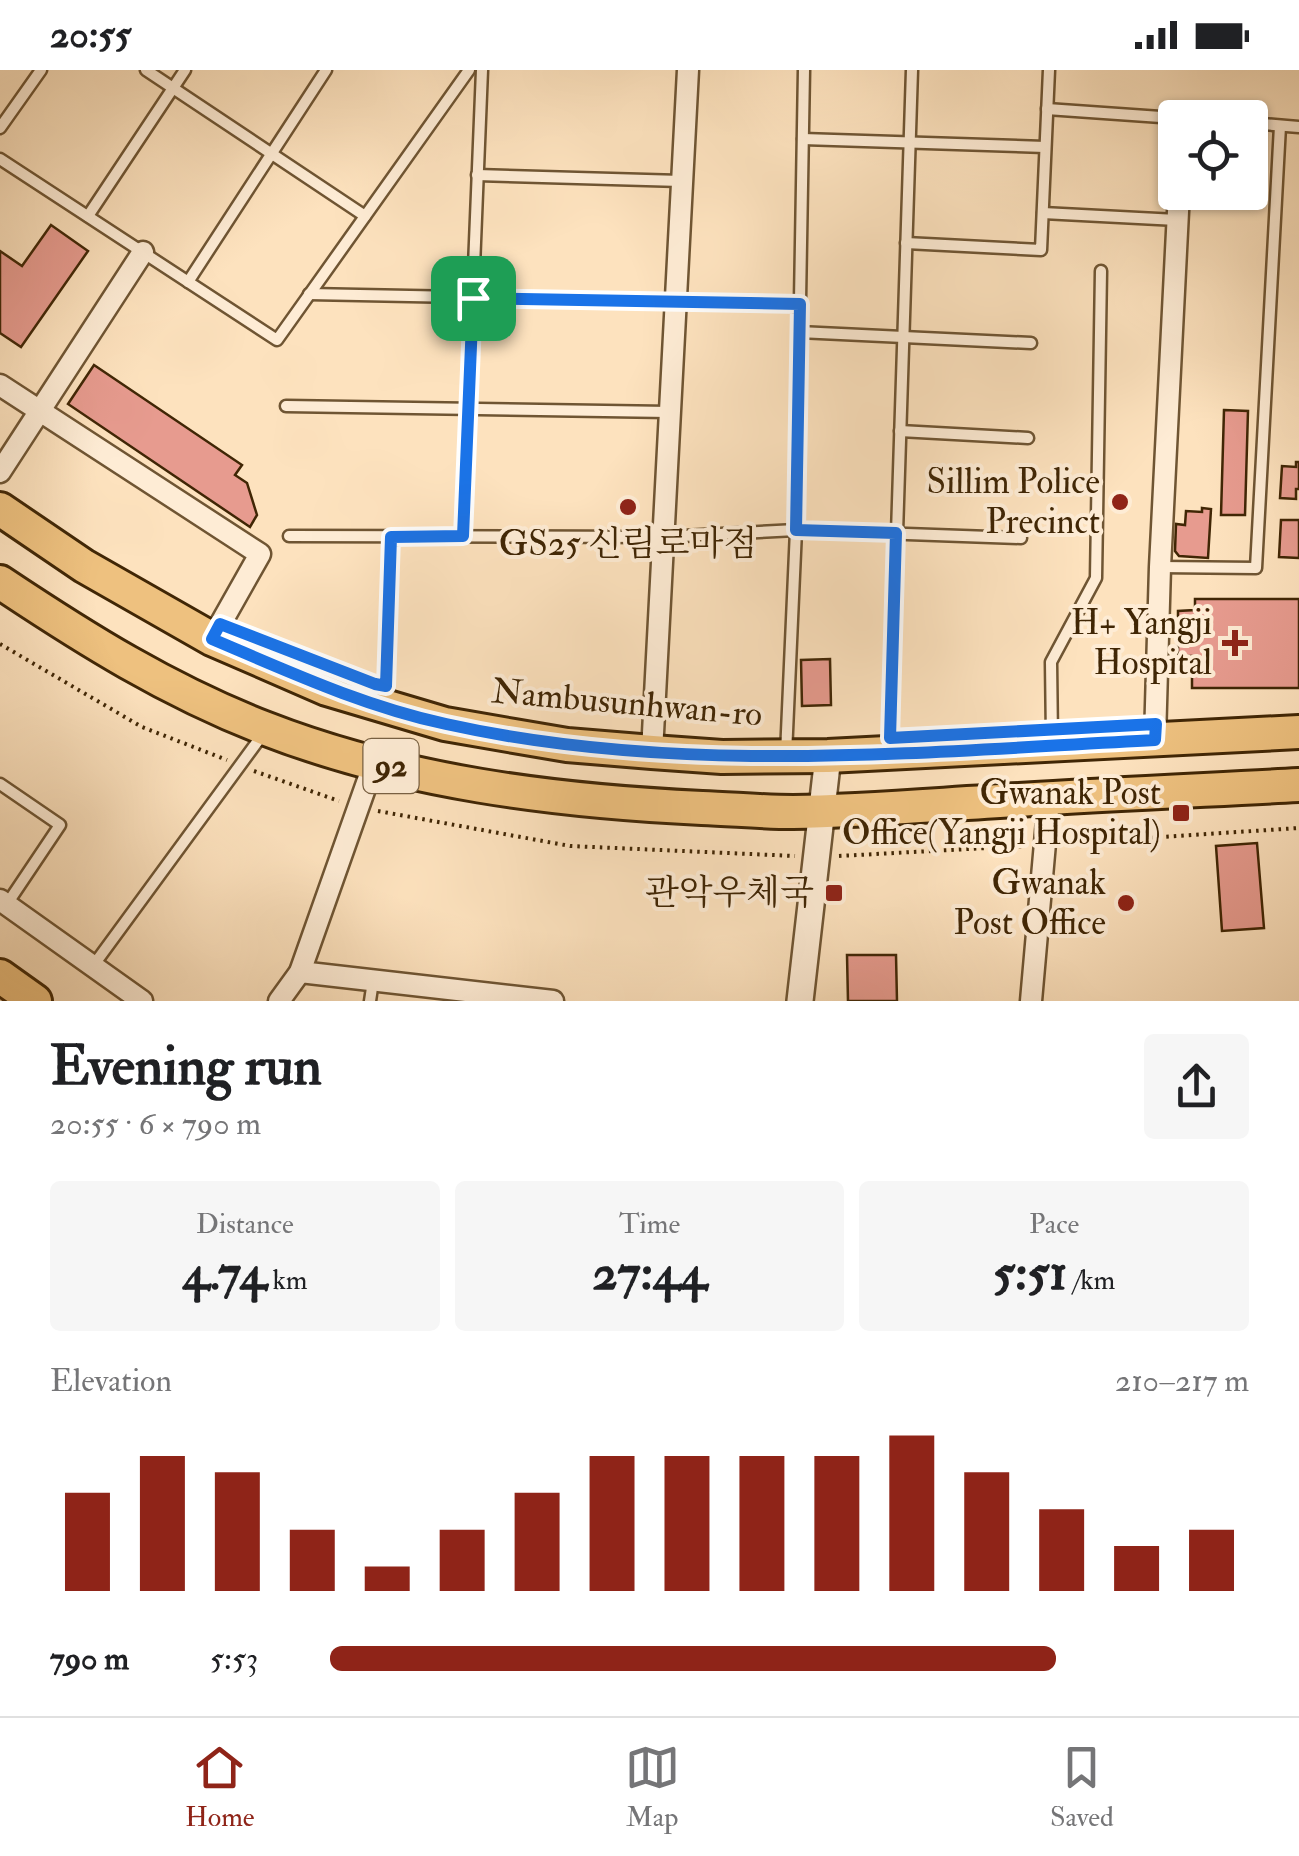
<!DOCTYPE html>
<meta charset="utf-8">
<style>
:root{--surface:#fff;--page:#f6f6f6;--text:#202124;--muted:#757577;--line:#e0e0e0;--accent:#8f2418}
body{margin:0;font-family:"IM FELL Double Pica","Noto Serif KR",serif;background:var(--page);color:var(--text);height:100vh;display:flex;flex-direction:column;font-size:38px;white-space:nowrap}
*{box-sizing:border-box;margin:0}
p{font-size:32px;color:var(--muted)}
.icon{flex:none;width:55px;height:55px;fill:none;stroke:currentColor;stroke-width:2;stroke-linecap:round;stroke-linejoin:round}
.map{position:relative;height:931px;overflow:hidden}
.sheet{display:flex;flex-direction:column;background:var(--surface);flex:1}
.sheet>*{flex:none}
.buttons{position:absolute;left:1158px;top:30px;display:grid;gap:20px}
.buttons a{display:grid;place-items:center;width:110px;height:110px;border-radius:10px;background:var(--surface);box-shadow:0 2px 8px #0004;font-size:50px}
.pin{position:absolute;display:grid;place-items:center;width:85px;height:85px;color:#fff;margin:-42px;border-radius:20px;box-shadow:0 5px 15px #0006}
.round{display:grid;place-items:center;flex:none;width:105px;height:105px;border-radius:10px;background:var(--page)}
.summary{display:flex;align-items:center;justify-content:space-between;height:170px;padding:0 50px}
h1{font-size:55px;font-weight:700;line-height:75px}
.stats{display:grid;grid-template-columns:repeat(3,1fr);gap:15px;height:170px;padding:10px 50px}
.stats div{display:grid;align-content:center;border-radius:10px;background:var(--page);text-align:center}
.stats b{font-size:50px;font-weight:700}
.stats small{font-size:28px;font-weight:400}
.stats p{font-size:28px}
.chart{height:280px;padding:20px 50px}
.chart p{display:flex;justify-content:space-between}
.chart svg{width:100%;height:180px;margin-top:10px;stroke:var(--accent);stroke-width:6}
ul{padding:0 50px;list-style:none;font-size:32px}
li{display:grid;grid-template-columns:160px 120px 1fr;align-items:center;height:75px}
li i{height:25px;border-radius:12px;background:var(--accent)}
.status{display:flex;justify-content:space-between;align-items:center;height:70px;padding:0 50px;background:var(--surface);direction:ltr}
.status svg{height:28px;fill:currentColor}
.dock{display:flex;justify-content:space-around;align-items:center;height:140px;border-top:2px solid var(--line);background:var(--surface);font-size:28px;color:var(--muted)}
.dock a{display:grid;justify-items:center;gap:5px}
.dock .on{color:var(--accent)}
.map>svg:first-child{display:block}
</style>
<div class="status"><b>20:55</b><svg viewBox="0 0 49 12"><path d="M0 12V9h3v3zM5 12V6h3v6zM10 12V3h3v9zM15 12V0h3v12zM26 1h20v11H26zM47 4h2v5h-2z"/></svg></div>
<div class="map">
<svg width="1299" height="931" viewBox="0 0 1299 931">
<rect width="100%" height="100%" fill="#fde2be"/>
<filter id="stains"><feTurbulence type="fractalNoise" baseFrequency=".002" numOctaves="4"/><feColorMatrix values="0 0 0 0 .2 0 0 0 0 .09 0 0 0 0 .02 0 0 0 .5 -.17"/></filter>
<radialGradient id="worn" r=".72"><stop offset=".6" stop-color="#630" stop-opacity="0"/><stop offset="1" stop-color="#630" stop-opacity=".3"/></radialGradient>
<g fill="#e79b8f" stroke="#402605" stroke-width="2.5">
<polygon points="51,155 88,181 21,277 0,263 0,181 22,196"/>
<polygon points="94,295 242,395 235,405 247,413 257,445 250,457 68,334"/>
<polygon points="1224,340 1248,341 1245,445 1221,445"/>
<polygon points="1296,392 1299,392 1299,419 1296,419 1296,429 1280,428 1282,396 1296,397"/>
<polygon points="1202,438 1211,439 1208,488 1179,486 1175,481 1176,454 1185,455 1186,441 1202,442"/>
<polygon points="1281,450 1299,450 1299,488 1279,487"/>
<polygon points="1195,529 1299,529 1299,618 1192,618 1192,586 1178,586 1178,541 1195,540"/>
<polygon points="830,589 831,635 802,636 801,590"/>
<polygon points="1257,773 1264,858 1222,861 1216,776"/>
<polygon points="847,885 896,885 897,931 848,931"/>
</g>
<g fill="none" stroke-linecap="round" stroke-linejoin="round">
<defs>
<g id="service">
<polyline points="146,0 365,146"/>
<polyline points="1047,39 1175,48"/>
<polyline points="1250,53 1299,57"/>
<polyline points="0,58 41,0"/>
<polyline points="803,69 1045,77"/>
<polyline points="0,89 277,270 469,0"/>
<polyline points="477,105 681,111"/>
<polyline points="1043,143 1177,150"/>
<polyline points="88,146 185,0"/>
<polyline points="906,173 1041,180 1049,0"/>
<polyline points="188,212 326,0"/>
<polyline points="309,224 800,234"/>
<polyline points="799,262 1031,273"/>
<polyline points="286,336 669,342"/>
<polyline points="900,361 1028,368"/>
<polyline points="289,466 663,467 796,460 1021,468"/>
<polyline points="463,467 482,0"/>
<polyline points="1160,497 1256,498 1280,56"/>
<polyline points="386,631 391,467"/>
<polyline points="1052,669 1051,592 1096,508 1101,201"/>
<polyline points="890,679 912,0"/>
<polyline points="786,684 796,460 804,0"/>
<polyline points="0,714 60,755 7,834"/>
<polyline points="93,896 263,664"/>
<polyline points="370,931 373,911"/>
</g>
<g id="minor">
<polyline points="0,315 260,484 212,569"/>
<polyline points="0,402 143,182"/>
<polyline points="1155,669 1160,497 1179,122"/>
<polyline points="652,682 688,0"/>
<polyline points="0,830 142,931"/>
<polyline points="300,902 553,931"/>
<polyline points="279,931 300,902 374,693"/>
<polyline points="1031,931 1049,728"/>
</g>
<polyline id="tertiary" points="800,931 828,686"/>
<g id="primary">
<polyline points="0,439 84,496 212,569 327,619 445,654 514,666 567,675 652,682 722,687 828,686 1299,662"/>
<path d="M0,512C87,570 167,620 264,658C402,712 555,731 702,738C732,739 762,742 793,742C868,741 944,734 1019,730C1113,724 1206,720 1299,715"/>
<polyline points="0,906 35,931"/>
</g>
</defs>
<use href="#service" stroke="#6f5533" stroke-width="15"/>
<use href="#minor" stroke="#6f5533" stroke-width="25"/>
<use href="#tertiary" stroke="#6f5533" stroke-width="30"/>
<use href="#primary" stroke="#402605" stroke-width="38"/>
<g stroke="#402605" stroke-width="4" stroke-dasharray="2.5 5" stroke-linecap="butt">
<polyline points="0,574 142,657 227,690"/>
<polyline points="254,701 339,731"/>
<polyline points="378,741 570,776 795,786"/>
<polyline points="1069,773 1299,758"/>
<polyline points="839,786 1024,776"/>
</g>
<use href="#service" stroke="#feecd5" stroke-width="10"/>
<use href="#minor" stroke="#feecd5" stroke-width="20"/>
<use href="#tertiary" stroke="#feecd5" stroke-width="25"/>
<use href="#primary" stroke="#eec17f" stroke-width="32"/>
</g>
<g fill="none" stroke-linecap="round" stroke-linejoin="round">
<defs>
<path id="route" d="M473,228L800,234L796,460L896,463L890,668L1156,654L1155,670C919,682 680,706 446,654C363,636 290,602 212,569L220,554L375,614L386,616L391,467L463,466Z"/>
</defs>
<use href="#route" stroke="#fff" stroke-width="20"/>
<use href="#route" stroke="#1a73e8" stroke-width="12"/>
</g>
<g fill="#8f2418" stroke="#feecd5" stroke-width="4">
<circle cx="1120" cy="432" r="10"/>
<circle cx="628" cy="437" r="10"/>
<path d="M1230 558h10v10h10v10h-10v10h-10v-10h-10v-10h10z"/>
<rect x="1171" y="733" width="20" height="20" rx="5"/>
<rect x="824" y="813" width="20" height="20" rx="5"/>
<circle cx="1126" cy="833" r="10"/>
</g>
<g text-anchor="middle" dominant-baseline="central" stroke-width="8" stroke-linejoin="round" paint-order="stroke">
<rect fill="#feecd5" stroke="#796143" stroke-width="2.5" x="363.5" y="669" width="55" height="54" rx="8"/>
<g font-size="32" font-weight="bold" fill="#402605">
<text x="391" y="696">92</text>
</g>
<g font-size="35" fill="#402605" stroke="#feecd5" text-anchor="end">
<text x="1100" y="412">Sillim Police<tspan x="1100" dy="40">Precinct</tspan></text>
<text x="628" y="474" text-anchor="middle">GS25 신림로마점</text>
<text x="1212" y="553">H+ Yangji<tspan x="1212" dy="40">Hospital</tspan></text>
<text x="1161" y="723">Gwanak Post<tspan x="1161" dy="40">Office(Yangji Hospital)</tspan></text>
<text x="1106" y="813">Gwanak<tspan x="1106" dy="40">Post Office</tspan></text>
<text x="814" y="823">관악우체국</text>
</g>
<g font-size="35" fill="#402605" stroke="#feecd5">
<text transform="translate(627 633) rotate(5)">Nambusunhwan-ro</text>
</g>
</g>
<rect width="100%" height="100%" filter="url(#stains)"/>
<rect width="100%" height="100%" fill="url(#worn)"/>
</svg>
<div class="buttons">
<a><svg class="icon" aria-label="locate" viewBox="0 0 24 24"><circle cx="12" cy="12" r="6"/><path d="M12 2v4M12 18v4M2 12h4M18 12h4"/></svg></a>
</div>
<div class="pin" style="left:473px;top:228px;background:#1e9e55"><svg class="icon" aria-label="arrive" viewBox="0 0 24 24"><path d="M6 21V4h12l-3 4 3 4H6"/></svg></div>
</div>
<section class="sheet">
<div class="summary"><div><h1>Evening run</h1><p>20:55 · 6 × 790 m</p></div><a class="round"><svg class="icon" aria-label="share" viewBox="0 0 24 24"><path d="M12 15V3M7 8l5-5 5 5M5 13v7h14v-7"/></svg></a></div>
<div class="stats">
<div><p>Distance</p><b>4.74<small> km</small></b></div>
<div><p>Time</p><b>27:44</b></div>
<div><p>Pace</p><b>5:51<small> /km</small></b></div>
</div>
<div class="chart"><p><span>Elevation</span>210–217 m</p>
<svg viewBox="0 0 160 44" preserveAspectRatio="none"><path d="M5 44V20M15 44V11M25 44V15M35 44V29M45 44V38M55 44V29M65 44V20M75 44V11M85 44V11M95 44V11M105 44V11M115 44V6M125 44V15M135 44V24M145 44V33M155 44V29"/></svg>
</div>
<ul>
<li><b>790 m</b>5:53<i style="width:79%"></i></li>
</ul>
</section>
<nav class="dock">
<a class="on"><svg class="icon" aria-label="home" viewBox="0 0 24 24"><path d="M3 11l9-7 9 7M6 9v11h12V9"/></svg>Home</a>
<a><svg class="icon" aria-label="map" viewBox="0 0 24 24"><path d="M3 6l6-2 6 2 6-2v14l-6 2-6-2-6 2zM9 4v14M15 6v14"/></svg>Map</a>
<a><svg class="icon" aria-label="saved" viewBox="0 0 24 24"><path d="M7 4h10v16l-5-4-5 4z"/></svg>Saved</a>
</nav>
